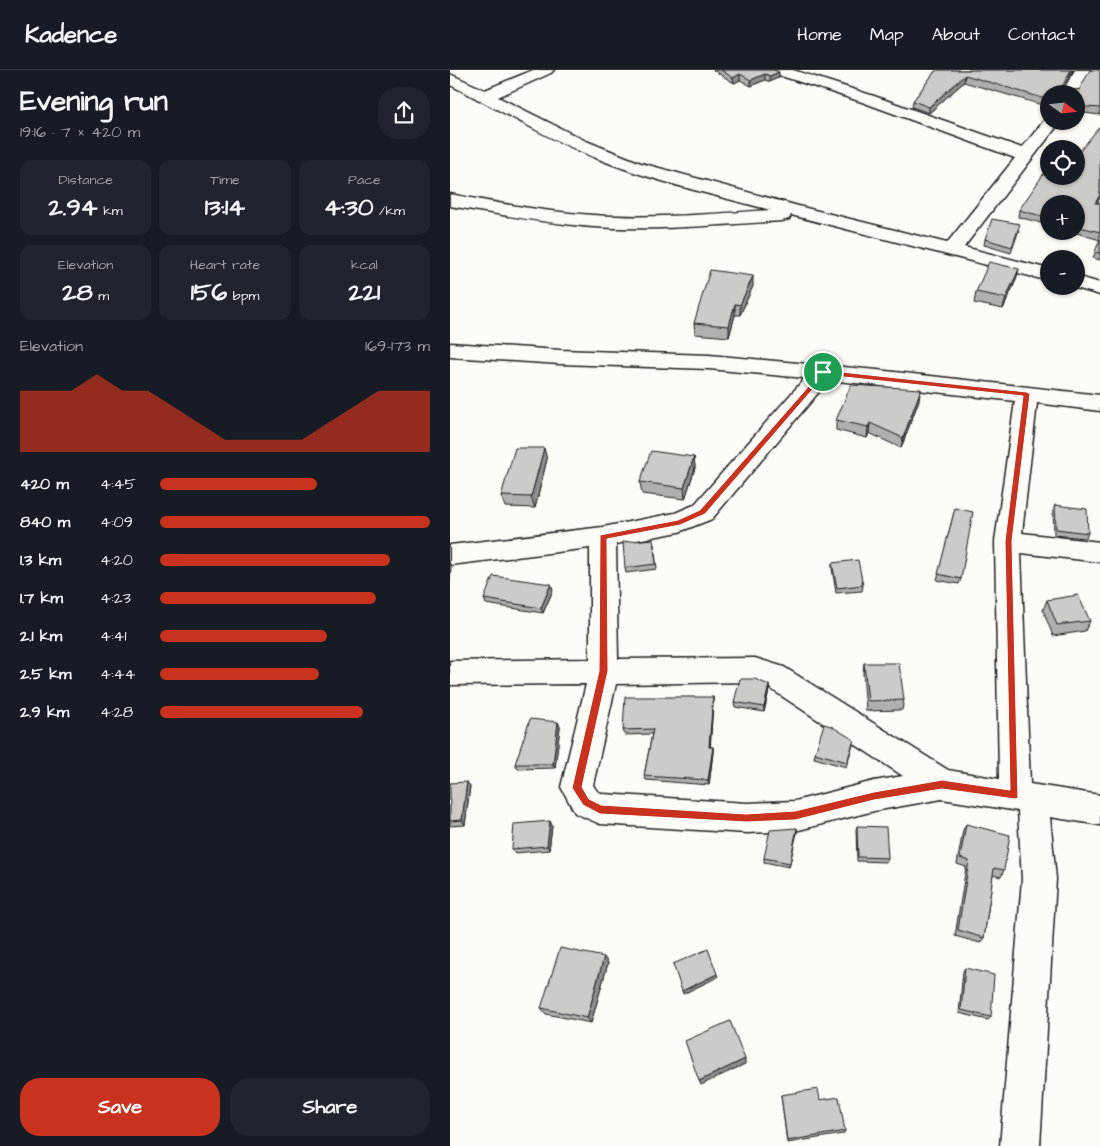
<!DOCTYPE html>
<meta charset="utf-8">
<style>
:root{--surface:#171b24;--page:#20242c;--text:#f1f3f6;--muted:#9ea1a6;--line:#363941;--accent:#c8321e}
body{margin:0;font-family:"Architects Daughter",sans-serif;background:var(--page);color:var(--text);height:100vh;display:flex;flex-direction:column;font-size:19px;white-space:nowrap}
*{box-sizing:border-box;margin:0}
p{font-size:16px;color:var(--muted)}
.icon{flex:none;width:28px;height:28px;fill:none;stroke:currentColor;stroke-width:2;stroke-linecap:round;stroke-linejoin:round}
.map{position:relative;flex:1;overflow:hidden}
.panel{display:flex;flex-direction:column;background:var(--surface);width:450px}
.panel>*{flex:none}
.needle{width:32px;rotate:105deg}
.controls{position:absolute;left:590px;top:15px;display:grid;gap:10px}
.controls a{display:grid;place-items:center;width:45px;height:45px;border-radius:50%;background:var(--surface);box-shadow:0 1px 4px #0004;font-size:25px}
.pin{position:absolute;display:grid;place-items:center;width:42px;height:42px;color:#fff;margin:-21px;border:2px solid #fff;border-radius:50%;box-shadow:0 1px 5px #0007}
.round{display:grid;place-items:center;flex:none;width:52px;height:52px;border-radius:20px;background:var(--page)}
.summary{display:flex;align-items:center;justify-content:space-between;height:85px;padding:0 20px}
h1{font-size:28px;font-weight:700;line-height:38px}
.metrics{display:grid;grid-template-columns:repeat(3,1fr);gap:8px;height:85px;padding:5px 20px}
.metrics div{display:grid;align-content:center;border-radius:12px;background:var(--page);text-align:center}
.metrics b{font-size:25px;font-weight:700}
.metrics small{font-size:14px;font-weight:400}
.metrics p{font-size:14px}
.chart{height:140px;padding:10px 20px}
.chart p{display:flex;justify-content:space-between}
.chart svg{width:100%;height:90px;margin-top:5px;fill:var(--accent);opacity:.7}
.button{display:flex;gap:10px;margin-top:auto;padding:10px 20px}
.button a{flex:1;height:58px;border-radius:20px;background:var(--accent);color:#fff;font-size:20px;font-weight:700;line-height:58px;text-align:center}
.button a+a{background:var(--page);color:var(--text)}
ul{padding:0 20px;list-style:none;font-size:16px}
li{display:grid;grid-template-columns:80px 60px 1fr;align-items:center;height:38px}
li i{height:12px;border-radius:6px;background:var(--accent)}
header{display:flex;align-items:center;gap:30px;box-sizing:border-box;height:70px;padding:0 25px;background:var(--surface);border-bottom:1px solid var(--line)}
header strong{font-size:24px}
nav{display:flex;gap:28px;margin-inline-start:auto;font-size:18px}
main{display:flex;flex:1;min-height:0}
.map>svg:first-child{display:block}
</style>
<header>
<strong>Kadence</strong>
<nav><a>Home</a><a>Map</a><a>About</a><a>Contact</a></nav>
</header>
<main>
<section class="panel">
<div class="summary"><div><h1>Evening run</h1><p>19:16 · 7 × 420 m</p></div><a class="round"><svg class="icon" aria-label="share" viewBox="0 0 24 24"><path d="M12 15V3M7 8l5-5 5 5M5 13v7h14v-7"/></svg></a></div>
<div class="metrics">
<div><p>Distance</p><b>2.94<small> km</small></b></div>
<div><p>Time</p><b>13:14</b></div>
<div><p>Pace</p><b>4:30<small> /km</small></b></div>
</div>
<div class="metrics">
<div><p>Elevation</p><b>28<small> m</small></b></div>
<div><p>Heart rate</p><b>156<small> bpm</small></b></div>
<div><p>kcal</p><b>221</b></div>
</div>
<div class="chart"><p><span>Elevation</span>169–173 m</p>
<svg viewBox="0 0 160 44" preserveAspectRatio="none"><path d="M0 44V14L10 14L20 14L30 6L40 14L50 14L60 22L70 30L80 38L90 38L100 38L110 38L120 30L130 22L140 14L150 14L160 14V44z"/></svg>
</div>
<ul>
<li><b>420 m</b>4:45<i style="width:58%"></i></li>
<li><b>840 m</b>4:09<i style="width:100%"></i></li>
<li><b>1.3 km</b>4:20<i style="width:85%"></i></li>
<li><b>1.7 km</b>4:23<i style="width:80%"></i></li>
<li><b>2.1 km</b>4:41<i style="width:62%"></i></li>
<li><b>2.5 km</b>4:44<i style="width:59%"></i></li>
<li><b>2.9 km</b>4:28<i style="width:75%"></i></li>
</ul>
<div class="button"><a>Save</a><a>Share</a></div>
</section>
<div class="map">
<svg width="650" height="1076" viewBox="0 0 650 1076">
<rect width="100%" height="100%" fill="#fdfcf7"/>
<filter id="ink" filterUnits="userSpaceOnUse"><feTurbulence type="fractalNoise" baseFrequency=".02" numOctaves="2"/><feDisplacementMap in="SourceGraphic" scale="10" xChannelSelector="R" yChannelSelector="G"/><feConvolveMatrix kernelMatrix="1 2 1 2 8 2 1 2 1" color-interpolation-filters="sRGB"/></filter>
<g filter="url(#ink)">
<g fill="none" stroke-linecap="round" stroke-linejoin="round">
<defs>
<g id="minor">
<path d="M83,0H104L101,3L48,27L136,71L191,93L352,137L497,173L565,88L412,32L322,3L319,0H343L424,26L572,78L597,47H599V51H611L514,177L599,199V211L341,145L339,149L332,151C269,155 206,161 143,157C95,153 47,144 0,136V124C47,133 95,142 143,145C202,149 262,144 321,140C263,125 202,111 146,88C96,68 49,39 0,15V4L35,20Z"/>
<polygon points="625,0 641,0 626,25 611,24"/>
<polygon points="626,206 650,213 650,225 619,216 626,216"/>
<path d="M0,273L110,280L259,285L427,300L650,325V341L587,333L572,463L650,472V492L571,483L580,714L650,725V755L600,747L606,809L590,1076H550L572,809L568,741L492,729L424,741L345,761L297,763L150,754L125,743L111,717L136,614L0,615V591L140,589V478L0,495V475L153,457L225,443L244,435L355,308L259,299L110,294L0,287ZM379,310L565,331L545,471L549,709L498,700L334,597L305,588L168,589L166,474L229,462L262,449ZM305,612L315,615L453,706L424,711L345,731L297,733L153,724L147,721L143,715L166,614Z"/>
</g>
</defs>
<use href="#minor" stroke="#1c1c1c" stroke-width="3"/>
<use href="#minor" fill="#fdfcf7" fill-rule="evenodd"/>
</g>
<g fill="#afafac" stroke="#1c1c1c">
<polygon points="263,0 324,0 329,7 320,12 315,10 301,16 290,10 284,13"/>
<polygon points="486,0 623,0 613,19 629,20 650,0 650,45 626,42 626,24 599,24 599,37 514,12 479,43 462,37 463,31"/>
<polygon points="650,56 650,128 647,133 650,133 650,190 643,188 650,170 620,161 626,161 626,134 599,134 599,155 568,147 569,140 626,106"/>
<polygon points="569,160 561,183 534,175 535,169"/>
<polygon points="566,210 553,239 524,233 526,222"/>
<polygon points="303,216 290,245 285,245 279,267 245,264 244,253"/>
<polygon points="469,330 451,378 419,363 417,368 386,360 386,350"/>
<polygon points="244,387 245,398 235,429 192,424 190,412"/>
<polygon points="97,389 85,438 55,437 51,426"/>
<polygon points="605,435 638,463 636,468 604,465 603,441"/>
<polygon points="505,438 511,509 509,514 487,510"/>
<polygon points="204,474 207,499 176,503 175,498"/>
<polygon points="382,493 413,515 412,521 386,523 382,498"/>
<polygon points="101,514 103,520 93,543 36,534 34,529"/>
<polygon points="597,530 640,551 635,561 603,566 593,540"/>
<polygon points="414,593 454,630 452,640 416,641 413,603"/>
<polygon points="319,615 319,620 314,642 285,637 284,632"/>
<polygon points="263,627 263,632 260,677 263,677 263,682 259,715 196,710 194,706 202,664 175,665 173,660"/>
<polygon points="108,652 110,657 105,698 68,699 65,694"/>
<polygon points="403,675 396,697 364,688 365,683"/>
<polygon points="0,713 20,716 15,755 0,756"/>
<polygon points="100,751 102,756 99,780 65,783 62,779"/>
<polygon points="516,754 554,800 551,807 543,805 534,868 530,873 505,866 516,797 507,794 513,760"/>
<polygon points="407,756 438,788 436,792 407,791 406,760"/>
<polygon points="347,758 339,797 314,792 314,788"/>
<polygon points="158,893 141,953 96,944 91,938"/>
<polygon points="515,898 541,947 538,950 509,943 513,901"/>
<polygon points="331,1025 370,1030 395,1061 393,1064 337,1073"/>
</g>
<g fill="#8f8e8c" stroke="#1c1c1c">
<polygon points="621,0 623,0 611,24 611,19"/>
<polygon points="329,2 329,7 320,12 320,6"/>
<polygon points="290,4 290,10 284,13 283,8"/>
<polygon points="315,4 315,10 301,16 301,10"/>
<polygon points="515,5 514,12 479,43 479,37"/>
<polygon points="650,125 650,128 643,140 645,133"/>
<polygon points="569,199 566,210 553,239 556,228"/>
<polygon points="303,206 303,216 290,245 290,235"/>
<polygon points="285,234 285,245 279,267 279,256"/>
<polygon points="471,319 469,330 451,378 453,368"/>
<polygon points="420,353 419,363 417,368 418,357"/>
<polygon points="94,378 97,389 85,438 81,427"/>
<polygon points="244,387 245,398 235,429 234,418"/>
<polygon points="0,494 1,497 0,509"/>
<polygon points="101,514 103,520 93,543 91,538"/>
<polygon points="319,615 319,620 314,642 314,637"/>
<polygon points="263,627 263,632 260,682 259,677"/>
<polygon points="108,652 110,657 105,698 103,694"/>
<polygon points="263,677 263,682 259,715 258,710"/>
<polygon points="17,712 20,716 15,755 12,750"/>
<polygon points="100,751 102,756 99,780 97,776"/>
<polygon points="347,758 347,763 339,797 340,793"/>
<polygon points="154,887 158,893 141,953 137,948"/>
<polygon points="267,904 268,907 233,924 232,921"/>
<polygon points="295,989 295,994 251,1015 249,1011"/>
</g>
<g fill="#cccbc8" stroke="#1c1c1c">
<polygon points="271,0 324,0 329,2 320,6 315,4 301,10 290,4 283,8"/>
<polygon points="486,0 621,0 611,19 629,20 640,0 650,0 650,38 626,36 626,24 599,24 599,30 515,5 479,37 463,31"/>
<polygon points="650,56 650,125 645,133 650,133 650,162 626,156 626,134 599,134 599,148 569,140 599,96 599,106 626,106 626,86"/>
<polygon points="542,149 570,154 562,177 535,169"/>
<polygon points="650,169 650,183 645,182"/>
<polygon points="539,192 569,199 556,228 526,222"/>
<polygon points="260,200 303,206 290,235 285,234 279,256 244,253"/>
<polygon points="401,315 471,319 453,368 420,353 418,357 386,350"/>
<polygon points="65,378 94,378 81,427 51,426"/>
<polygon points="201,381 244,387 234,418 190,412"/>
<polygon points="605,435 637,439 638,463 606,459"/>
<polygon points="505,438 523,442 511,509 488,504"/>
<polygon points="203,469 206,494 175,498 173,472"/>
<polygon points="408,490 413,515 387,518 382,493"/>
<polygon points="43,506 101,514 91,538 34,529"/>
<polygon points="628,525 640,551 607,555 597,530"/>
<polygon points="414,593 449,593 454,630 418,631"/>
<polygon points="290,609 305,609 319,615 314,637 284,632"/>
<polygon points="175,627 263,627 259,677 263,677 258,710 194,706 203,659 173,660"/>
<polygon points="80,649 108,652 103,694 65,694"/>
<polygon points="374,654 381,656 404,670 397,692 365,683"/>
<polygon points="17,712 12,750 0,751 0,713"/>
<polygon points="100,751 97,776 62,779 64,754"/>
<polygon points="516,754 560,765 554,800 544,798 534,868 508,860 519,791 510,788"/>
<polygon points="407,756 436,757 438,788 408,787"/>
<polygon points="347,758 340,793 314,788 320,760"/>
<polygon points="110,878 154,887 137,948 91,938"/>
<polygon points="258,879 267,904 232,921 223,894"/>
<polygon points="515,898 544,905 541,947 511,940"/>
<polygon points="280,951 295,989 249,1011 235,971"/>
<polygon points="368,1019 370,1030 389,1027 395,1061 337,1071 331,1025"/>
</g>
</g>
<path fill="#c8321e" stroke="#fff" fill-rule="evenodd" d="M373,300L577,322L580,324L562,471L568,728L565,729L492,719L424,730L345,750L296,752L150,744L133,735L122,718L149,601L150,465L228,450L250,440ZM375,305L573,326L555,471L560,720L492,710L424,722L345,741L296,744L151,735L139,729L132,717L158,601L157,469L230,455L255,444Z"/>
</svg>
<div class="controls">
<a><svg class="needle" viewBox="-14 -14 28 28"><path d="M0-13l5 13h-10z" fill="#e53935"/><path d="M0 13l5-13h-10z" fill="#9ea1a6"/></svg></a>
<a><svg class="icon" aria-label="locate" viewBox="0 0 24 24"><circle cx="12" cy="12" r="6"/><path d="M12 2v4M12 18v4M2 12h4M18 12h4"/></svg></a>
<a>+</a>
<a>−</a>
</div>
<div class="pin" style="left:373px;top:302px;background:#1e9e55"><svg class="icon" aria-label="arrive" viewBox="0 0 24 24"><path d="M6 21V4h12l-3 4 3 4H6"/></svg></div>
</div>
</main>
